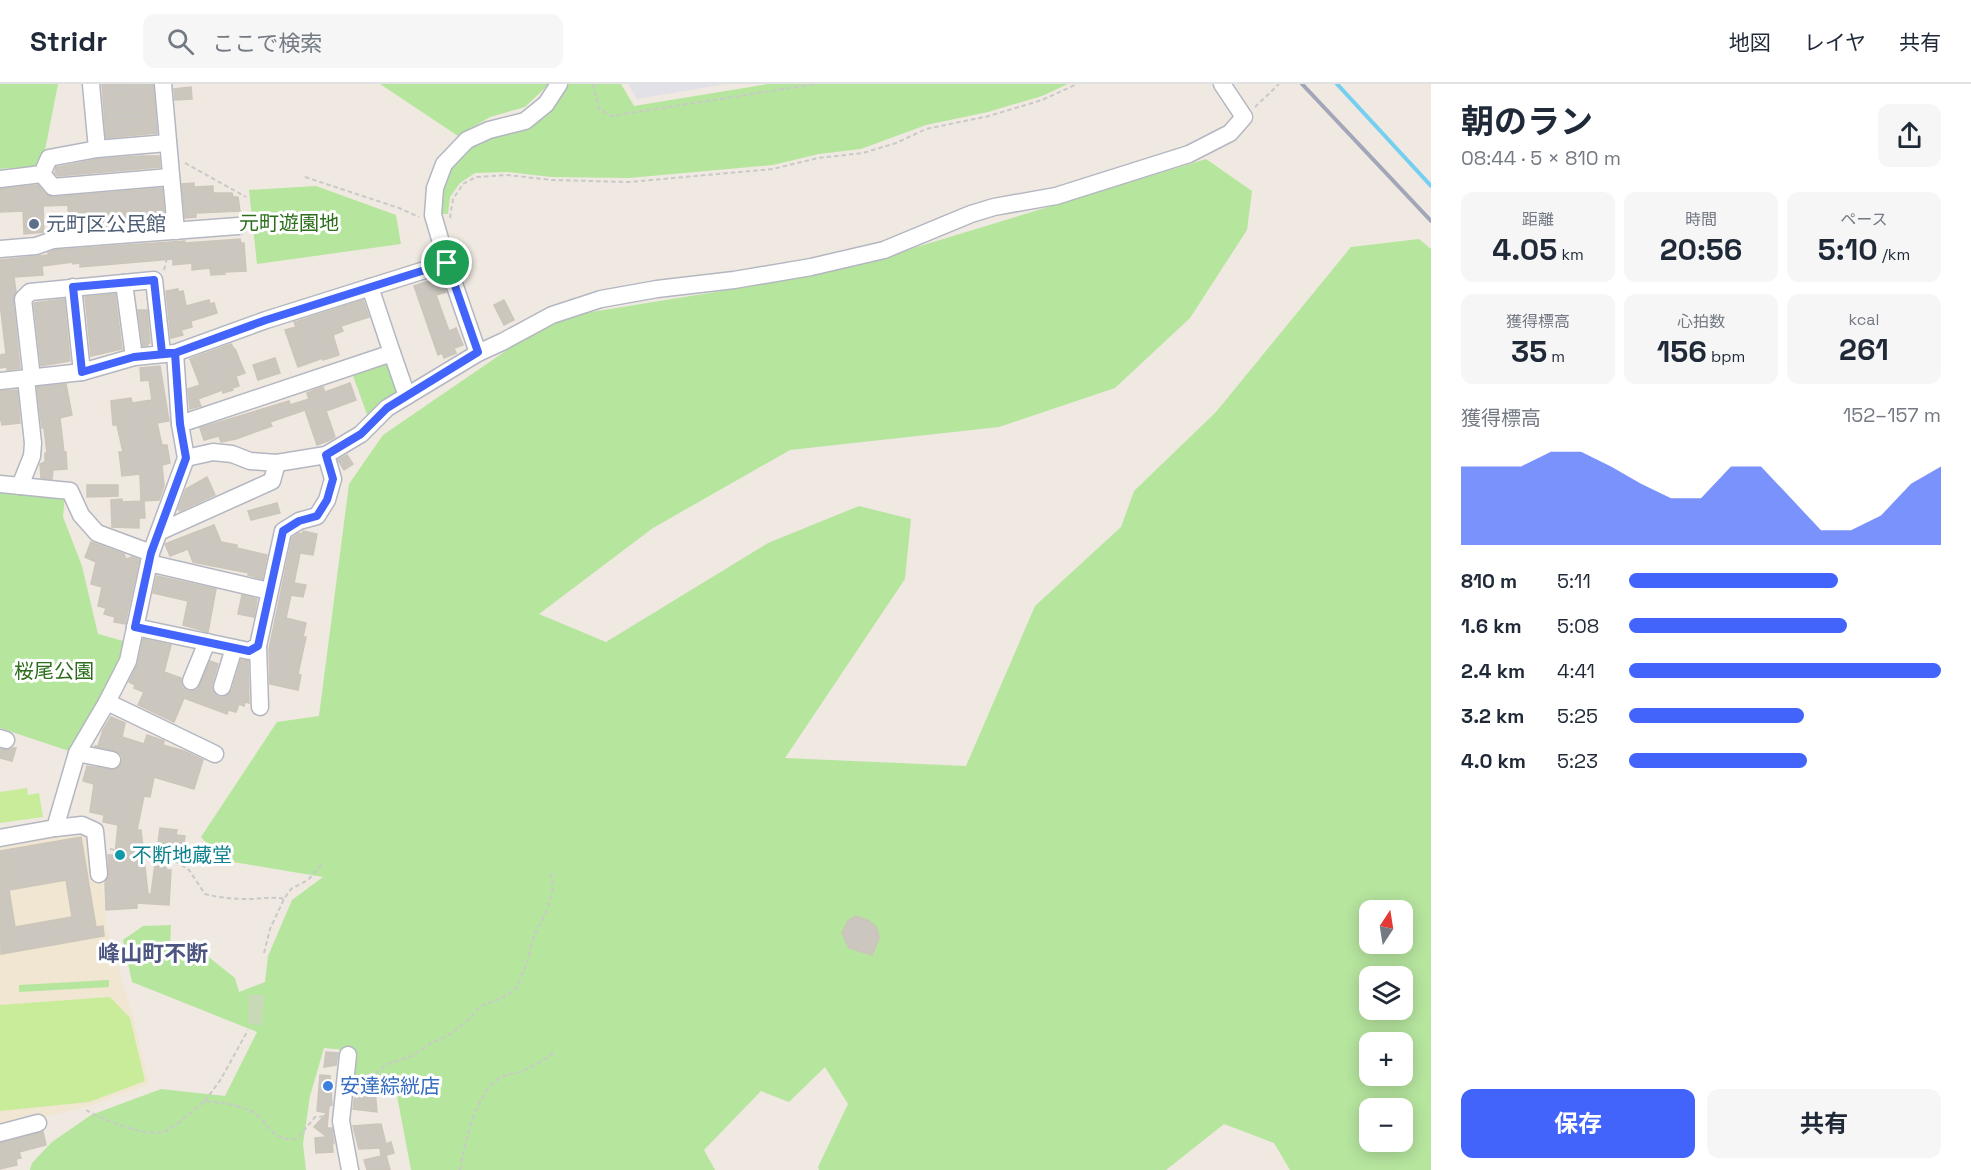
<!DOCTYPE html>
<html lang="ja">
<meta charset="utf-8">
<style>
:root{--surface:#fff;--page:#f6f6f7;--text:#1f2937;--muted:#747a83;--line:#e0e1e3;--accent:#4264fb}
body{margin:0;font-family:"Space Grotesk","Noto Sans JP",sans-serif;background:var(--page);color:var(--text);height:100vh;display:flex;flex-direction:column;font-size:22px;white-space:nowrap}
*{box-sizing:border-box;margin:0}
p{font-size:20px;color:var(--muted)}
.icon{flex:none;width:33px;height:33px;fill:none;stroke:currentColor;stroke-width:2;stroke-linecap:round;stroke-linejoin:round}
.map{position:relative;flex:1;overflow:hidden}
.details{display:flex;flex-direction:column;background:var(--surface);width:540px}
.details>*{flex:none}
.needle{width:39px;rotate:12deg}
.buttons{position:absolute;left:1359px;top:816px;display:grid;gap:12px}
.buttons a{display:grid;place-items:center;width:54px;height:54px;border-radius:12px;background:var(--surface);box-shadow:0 3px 15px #0003;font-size:30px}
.pin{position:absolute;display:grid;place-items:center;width:51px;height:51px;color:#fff;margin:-26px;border:3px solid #fff;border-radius:50%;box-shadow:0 2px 6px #0007}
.round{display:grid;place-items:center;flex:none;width:63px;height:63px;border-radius:12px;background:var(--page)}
.overview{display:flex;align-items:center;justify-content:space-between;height:102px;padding:0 30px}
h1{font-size:33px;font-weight:700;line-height:45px}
.figures{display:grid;grid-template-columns:repeat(3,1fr);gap:9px;height:102px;padding:6px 30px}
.figures div{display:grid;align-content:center;border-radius:12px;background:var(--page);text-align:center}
.figures b{font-size:30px;font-weight:700}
.figures small{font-size:16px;font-weight:400}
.figures p{font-size:16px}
.chart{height:168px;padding:12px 30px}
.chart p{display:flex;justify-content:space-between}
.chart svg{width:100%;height:108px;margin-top:6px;fill:var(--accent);opacity:.7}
.button{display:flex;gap:12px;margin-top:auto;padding:12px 30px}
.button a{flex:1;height:69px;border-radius:12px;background:var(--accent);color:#fff;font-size:24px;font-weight:700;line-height:69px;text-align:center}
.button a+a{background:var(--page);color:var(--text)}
ul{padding:0 30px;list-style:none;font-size:20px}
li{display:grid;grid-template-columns:96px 72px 1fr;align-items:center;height:45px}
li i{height:15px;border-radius:8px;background:var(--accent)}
header{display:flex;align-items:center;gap:36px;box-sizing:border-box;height:84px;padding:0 30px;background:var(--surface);border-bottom:2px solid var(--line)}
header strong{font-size:28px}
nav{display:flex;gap:33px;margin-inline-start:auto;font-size:21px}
.search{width:420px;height:54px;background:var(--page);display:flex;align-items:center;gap:15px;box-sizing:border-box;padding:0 21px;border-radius:12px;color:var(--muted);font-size:22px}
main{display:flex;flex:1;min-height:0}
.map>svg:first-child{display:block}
</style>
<header>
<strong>Stridr</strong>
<div class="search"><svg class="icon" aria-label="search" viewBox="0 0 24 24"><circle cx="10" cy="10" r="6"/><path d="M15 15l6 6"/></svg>ここで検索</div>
<nav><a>地図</a><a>レイヤ</a><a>共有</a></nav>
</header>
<main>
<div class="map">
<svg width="1431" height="1086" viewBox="0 0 1431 1086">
<rect width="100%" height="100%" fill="#efe9e1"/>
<polygon fill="#e3e1e8" points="628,0 726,0 637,15"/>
<polygon fill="#f0e6d1" points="81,745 91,750 101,791 107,846 133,933 149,1000 90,1022 0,1044 0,758"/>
<g fill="#b6e59e" fill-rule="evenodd">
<polygon points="0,0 58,0 45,66 36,82 0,85"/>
<polygon points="380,0 549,0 525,23 490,33 458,52"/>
<polygon points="565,0 621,0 634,22 768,0 1068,0 1042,12 988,28 926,41 861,65 819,70 773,81 629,94 551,93 507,88 475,89 460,99 450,113 448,130 441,130 441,105 450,84 470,61 526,44"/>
<path d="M1206,75L1252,107L1247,146L1190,234L1115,304L999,343L790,366L653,444L539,530L606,558L768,459L859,422L911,435L905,495L785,674L966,682L1035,522L1121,443L1134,407L1216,328L1351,163L1419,155L1431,165V1086H1290L1274,1059L1224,1040L1166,1086H819L818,1083L848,1020L825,983L789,1018L761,1007L704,1066L715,1086H411L394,996L352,991L355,967L324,964L310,1012L303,1060L306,1086H30L32,1079L52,1058L91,1031L161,1005L225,1012L257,948L132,898L123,856L143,842L171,841L170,863L201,867L235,894L239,908L265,898L268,872L292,816L323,793L221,776L201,753L277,638L319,632L349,400L383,351L554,234L734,205L884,173ZM1370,826H1402V860H1370ZM1370,892H1402V926H1370ZM1370,958H1402V992H1370ZM1370,1024H1402V1058H1370Z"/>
<polygon points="316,102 396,131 401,160 257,180 249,106"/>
<polygon points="384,279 390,282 397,300 395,314 368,333 352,289"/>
<polygon points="0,404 65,411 63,433 82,482 98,550 127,558 122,576 72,668 0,644"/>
<polygon points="109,896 109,903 19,908 19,901"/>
</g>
<polygon fill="#c8d9b8" points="249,911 264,911 262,941 248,940"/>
<g fill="#c9ec9a">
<polygon points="27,704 28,711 39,709 43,733 0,739 0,708"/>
<polygon points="110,913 130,934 145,997 89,1018 0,1027 0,921"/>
</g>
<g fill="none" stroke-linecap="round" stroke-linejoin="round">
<polyline stroke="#75cff0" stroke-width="4" points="1337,0 1431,102"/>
</g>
<g fill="#cbc7bf" stroke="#cbc5ba" stroke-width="1.5" fill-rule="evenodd">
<polygon points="102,0 153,0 157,49 106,54"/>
<polygon points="191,3 192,15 175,16 174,5"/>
<polygon points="141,72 159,72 160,83 58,92 55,89 56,83 59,83 98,75"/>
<polygon points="194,99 194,103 213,102 213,109 232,109 233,113 238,113 240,127 196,129 196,133 185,134 182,100"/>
<polygon points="38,101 45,110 54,113 162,104 165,137 147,138 147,137 117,135 117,137 102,138 102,142 69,143 68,121 43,122 44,148 24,150 23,127 0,128 0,105"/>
<polygon points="240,155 241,159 244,159 246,187 224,188 225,190 211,191 210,184 192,186 192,179 173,181 173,175 80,183 80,179 73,180 73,178 42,182 43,191 14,193 16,208 13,216 20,284 7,286 7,283 0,284 0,271 6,270 0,219 0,176 48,171 48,169 55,166 185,157 185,159"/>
<polygon points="441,193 446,208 436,211 449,247 456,244 463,261 454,264 456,269 444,274 442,269 438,271 414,202"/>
<polygon points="178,205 178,208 183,207 186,222 209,216 210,220 214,219 217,229 191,237 192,243 181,246 183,251 171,254 166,207"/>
<polygon points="115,210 122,265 91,272 85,213"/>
<polygon points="64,215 70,277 41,282 34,219"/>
<polygon points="363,216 369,233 341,242 343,247 333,251 339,271 323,276 323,274 298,283 285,246 296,243 294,238 298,237"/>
<polygon points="504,216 514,236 504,241 494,221"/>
<polygon points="138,226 147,226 150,259 148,259 148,261 143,262"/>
<polygon points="231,260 234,265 235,265 245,289 236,292 239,302 232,304 233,306 223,309 222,306 198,315 201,322 190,325 188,305 200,301 190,275"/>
<polygon points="275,274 280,289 258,296 253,281"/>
<polygon points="160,282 169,337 157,339 162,361 167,361 170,379 162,381 164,402 159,416 141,417 140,390 122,392 119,368 123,368 117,341 113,341 111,317 131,314 132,319 152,316 149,296 141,297 140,284"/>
<polygon points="350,299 356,316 326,327 335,353 330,356 317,361 305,326 270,338 272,342 236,355 221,358 219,352 204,356 200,344 289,317 290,321 309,315 307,309 323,303 325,308"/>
<polygon points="66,300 72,331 60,334 64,368 66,368 67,385 53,386 52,395 41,394 40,380 45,378 45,369 47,369 44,344 42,344 37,303"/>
<polygon points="17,306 20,339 2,341 0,332 0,307"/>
<polygon points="347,371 353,380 344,386 338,376"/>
<polygon points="207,393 215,411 180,427 178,425 186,405"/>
<polygon points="87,401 118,401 118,412 87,413"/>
<polygon points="122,415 122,418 144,417 145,434 139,434 139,444 112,443 111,416"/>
<polygon points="277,419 280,429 251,436 248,427"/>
<polygon points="214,441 221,458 237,461 237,464 267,471 262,495 248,491 249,489 193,478 188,465 170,472 165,460"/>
<polygon points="303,447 317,450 313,471 300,469 294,499 306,501 303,513 291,511 286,534 306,539 303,553 306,553 298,590 301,591 298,606 270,600 269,565 292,454 299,449 302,450"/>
<polygon points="91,458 124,470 126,475 132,473 139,476 137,485 135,486 137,486 125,540 114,538 115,533 104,530 106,524 98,522 102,503 91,500 96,478 85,473"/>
<polygon points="157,492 216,505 208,548 183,541 188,517 153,509"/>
<polygon points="242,511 257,515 254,533 238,530"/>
<polygon points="143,555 171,561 164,588 181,594 182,603 188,607 193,607 198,605 210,577 218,580 212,600 212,606 218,613 225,613 232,606 241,576 248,577 249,619 245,618 244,622 239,620 236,628 228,626 227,630 184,614 174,638 138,621 144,608 134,604 135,601 129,598 138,579"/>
<polygon points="111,633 125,639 122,653 144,660 147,651 164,657 163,661 184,667 203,676 194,705 154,693 150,713 144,712 137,746 141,746 148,810 151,810 160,744 177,746 176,751 185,752 183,767 170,765 166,786 171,786 169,821 137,819 137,824 106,826 105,799 109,789 108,771 115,771 118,741 103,738 104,731 90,728 94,700 83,697 87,682 115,686 119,683 122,679 122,672 118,668 94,662 98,662 103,646"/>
<polygon points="13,664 16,664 12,677 0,674 0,665 8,666"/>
<path d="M81,753L96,843L103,842L104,852L1,870L0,767ZM66,796L72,833L15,843L9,806Z"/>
<polygon points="856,832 869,837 877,844 879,855 872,871 849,864 842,849 848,837"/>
<polygon points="326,968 338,969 336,981 324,983"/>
<polygon points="320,991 330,992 332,1021 329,1022 327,1044 332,1044 334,1059 332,1057 333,1068 316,1069 315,1054 327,1053 314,1043 327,1029 317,1027"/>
<polygon points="375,1006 377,1028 353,1025 355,1008"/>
<polygon points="378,1040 378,1041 381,1040 386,1060 391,1058 394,1069 383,1072 386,1071 390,1086 367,1086 364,1076 381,1072 380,1064 359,1065 353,1042"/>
<polygon points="43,1048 46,1061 19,1068 21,1074 16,1075 17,1081 0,1085 0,1059"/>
</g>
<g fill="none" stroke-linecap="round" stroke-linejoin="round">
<defs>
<g id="minor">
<polyline points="163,0 176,147"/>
<polyline points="97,65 167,59"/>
<polyline points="42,90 53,103 170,93"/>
<polyline points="0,95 42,90 49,74 97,65 91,0"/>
<polyline points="0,165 36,162 53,156 238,142"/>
<polyline points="124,199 134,273"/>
<polyline points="73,203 82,288"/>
<polyline points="175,269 180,340 186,374 213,368 232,370 250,377 277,379 326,371 361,350 387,324 478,269 502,258 552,231 601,215 657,205 734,196 811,183 884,166 971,130 994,123 1056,112 1189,70 1230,49 1244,33 1222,0"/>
<polyline points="392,269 407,312"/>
<polyline points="478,269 447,179 433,131 435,104 444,80 467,56 489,46 525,37 546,20 559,0"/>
<polyline points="32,294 23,215 30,208 154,196 162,269"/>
<polyline points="0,297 82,288 134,273 175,269 266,236 447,179"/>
<polyline points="180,340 392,269 370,203"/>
<polyline points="0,400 70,407 81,431 97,449 151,469"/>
<polyline points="20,402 32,372 33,359 26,295"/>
<polyline points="161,447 272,397 277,379"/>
<polyline points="149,479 269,507"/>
<polyline points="135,543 249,567 258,562 283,447 299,437 317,432 327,416 333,395 326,371"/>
<polyline points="258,562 260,623"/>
<polyline points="191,597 207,558"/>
<polyline points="222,603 234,564"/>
<polyline points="107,618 215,670"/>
<polyline points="0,654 6,656"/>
<polyline points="77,669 112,676"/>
<polyline points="55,744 82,741 95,747 99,790"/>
<polyline points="0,754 55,744 77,669 107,618 128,577 151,469 186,374"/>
<polyline points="348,971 341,1037 350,1086"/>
<polyline points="0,1049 38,1039"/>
</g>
</defs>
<use href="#minor" stroke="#b4b7c1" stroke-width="19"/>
<g stroke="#c9c9c9" stroke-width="2" stroke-dasharray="4.5 3" stroke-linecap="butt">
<polyline points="593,0 599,25 611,32 816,0"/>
<polyline points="107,6 149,2"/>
<polyline points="1255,23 1279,0"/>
<polyline points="109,34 151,30"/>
<polyline points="185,79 246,113"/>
<polyline points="305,93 399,124 419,133"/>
<polyline points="450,134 453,115 463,100 476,93 507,91 552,96 629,98 773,85 818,74 863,69 896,59 926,45 989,32 1042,16 1077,0"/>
<polyline points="164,186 168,170 168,162"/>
<path d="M110,765L130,769L150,767L170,774L189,786L205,810C220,814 235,815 250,815C262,815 272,812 284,815"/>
<polyline points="264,869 270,845 284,815 291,805 308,796 322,780"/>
<polyline points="361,992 375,990 387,980 412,972 431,959 449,951 469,935 480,922 502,914 516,905 528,876 533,854 547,826 553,805 551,789"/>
<polyline points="205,1017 221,995 248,946"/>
<path d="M86,1026C102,1035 144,1053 163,1048C174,1044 195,1025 205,1017C221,1019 236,1020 251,1027C271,1038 268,1057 297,1055L315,1033L327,1032"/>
<path d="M460,1086C465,1059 475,1009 500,994C509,989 519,990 527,985C537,981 546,974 555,968"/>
</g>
<use href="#minor" stroke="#fff" stroke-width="16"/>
<polyline stroke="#a3a6b8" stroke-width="4" points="1302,0 1431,137"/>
</g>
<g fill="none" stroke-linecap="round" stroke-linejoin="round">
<defs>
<polyline id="route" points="447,179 266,236 175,269 162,269 154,196 73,203 82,288 134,273 175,269 180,340 186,374 151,469 135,543 249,567 258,562 283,447 299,437 317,432 327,416 333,395 326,371 361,350 387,324 478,268 447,179"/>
</defs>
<use href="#route" stroke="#fff" stroke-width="12"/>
<use href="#route" stroke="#4264fb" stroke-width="8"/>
</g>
<circle fill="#5c6f8a" stroke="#fff" stroke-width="2" cx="34" cy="140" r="6"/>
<circle fill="#0f9aa8" stroke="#fff" stroke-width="2" cx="120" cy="771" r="6"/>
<circle fill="#3f7fe0" stroke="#fff" stroke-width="2" cx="328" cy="1002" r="6"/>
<g text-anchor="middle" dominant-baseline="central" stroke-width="6" stroke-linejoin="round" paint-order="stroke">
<g font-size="20" fill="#2c6e1b" stroke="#fff">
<text x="289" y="139">元町遊園地</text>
<text x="54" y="587">桜尾公園</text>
</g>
<g font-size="20" fill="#4e5e75" stroke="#fff" text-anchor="start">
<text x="46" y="140">元町区公民館</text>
</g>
<g font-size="20" fill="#0d838f" stroke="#fff" text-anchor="start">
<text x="132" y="771">不断地蔵堂</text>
</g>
<g font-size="20" fill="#366cbe" stroke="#fff" text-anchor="start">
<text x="340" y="1002">安達綜絖店</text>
</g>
<g font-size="22" font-weight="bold" fill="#4d5680" stroke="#fff">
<text x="153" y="869">峰山町不断</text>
</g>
</g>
</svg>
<div class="buttons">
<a><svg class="needle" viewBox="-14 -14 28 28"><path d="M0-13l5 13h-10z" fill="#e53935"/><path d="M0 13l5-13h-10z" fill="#747a83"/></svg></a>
<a><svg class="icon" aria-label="layers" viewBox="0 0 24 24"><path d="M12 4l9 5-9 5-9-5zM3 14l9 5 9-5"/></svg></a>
<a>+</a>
<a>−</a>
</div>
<div class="pin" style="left:447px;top:179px;background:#1e9e55"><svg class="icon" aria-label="arrive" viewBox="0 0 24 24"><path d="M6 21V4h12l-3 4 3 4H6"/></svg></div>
</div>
<section class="details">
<div class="overview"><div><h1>朝のラン</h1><p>08:44 · 5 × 810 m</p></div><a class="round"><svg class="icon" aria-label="share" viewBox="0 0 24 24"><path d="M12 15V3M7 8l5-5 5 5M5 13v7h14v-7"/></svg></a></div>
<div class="figures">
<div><p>距離</p><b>4.05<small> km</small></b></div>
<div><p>時間</p><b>20:56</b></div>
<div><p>ペース</p><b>5:10<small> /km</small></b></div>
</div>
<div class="figures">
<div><p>獲得標高</p><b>35<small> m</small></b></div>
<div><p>心拍数</p><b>156<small> bpm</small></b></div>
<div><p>kcal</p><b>261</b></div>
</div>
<div class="chart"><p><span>獲得標高</span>152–157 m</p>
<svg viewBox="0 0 160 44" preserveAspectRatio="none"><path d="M0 44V12L10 12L20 12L30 6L40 6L50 12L60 19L70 25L80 25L90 12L100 12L110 25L120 38L130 38L140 32L150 19L160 12V44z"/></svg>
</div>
<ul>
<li><b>810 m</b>5:11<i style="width:67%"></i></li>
<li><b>1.6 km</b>5:08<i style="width:70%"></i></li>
<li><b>2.4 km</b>4:41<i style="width:100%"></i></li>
<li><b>3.2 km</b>5:25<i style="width:56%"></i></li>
<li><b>4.0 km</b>5:23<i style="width:57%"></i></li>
</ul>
<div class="button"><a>保存</a><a>共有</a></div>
</section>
</main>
